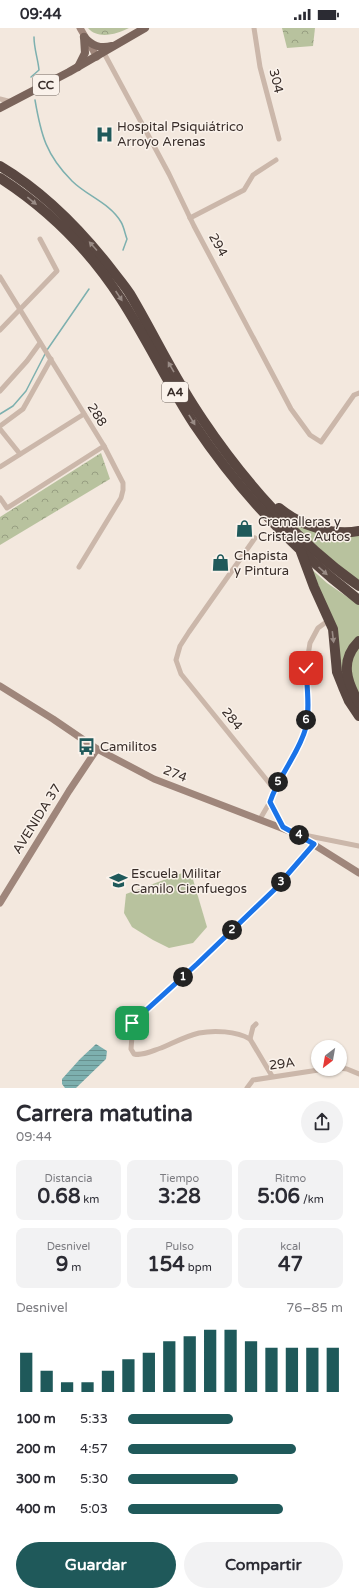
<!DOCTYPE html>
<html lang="es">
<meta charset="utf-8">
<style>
:root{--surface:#fff;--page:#f2f2f3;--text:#2b2b33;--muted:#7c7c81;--accent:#1f595a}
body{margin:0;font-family:"Varela Round",sans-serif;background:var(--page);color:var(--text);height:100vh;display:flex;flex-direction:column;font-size:15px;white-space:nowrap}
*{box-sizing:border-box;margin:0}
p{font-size:13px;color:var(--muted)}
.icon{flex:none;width:22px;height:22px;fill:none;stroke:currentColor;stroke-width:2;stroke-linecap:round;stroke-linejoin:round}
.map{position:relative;height:1060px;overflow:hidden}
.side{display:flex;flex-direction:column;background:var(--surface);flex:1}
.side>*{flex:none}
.needle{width:26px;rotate:211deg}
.buttons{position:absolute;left:311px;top:1012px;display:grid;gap:8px}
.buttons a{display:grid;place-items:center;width:36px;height:36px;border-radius:50%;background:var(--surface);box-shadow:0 1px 3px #0004;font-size:20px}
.pin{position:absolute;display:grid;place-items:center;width:34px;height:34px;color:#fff;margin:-17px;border-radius:8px;box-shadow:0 2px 6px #0006}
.km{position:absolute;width:20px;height:20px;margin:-10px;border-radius:50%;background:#222;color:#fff;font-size:11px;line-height:20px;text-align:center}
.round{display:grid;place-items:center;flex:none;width:42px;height:42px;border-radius:21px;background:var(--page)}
.head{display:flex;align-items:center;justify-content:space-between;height:68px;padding:0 16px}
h1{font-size:22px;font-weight:800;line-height:30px}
.stats{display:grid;grid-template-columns:repeat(3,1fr);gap:6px;height:68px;padding:4px 16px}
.stats div{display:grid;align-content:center;border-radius:8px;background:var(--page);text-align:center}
.stats b{font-size:20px;font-weight:800}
.stats small{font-size:11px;font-weight:400}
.stats p{font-size:11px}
.chart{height:112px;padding:8px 16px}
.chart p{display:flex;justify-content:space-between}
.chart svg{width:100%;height:72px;margin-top:4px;stroke:var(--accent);stroke-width:6}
.action{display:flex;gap:8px;margin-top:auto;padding:8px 16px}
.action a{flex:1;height:46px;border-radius:24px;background:var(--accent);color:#fff;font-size:16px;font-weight:800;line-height:46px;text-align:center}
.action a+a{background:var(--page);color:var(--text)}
ul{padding:0 16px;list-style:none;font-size:13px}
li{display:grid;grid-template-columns:64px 48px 1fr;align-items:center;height:30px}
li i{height:10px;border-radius:5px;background:var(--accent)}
.status{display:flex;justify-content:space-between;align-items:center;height:28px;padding:0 20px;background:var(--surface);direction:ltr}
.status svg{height:11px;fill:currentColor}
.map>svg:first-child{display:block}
</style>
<div class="status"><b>09:44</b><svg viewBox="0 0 49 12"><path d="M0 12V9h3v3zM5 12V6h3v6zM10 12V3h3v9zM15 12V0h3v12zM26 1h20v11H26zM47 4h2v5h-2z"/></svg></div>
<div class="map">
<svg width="359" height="1060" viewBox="0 0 359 1060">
<defs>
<pattern id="forest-crowns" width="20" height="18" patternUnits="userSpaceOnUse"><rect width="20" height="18" fill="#b8c29e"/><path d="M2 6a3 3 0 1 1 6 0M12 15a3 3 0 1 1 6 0" fill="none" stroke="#979e81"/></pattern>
<pattern id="water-rules" width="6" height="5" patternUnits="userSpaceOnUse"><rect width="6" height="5" fill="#7db0af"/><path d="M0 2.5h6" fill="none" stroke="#67908e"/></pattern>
</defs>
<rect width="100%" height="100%" fill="#f3e8de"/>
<g fill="#b8c29e">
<polygon points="292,495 359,507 359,553 337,537"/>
<polygon points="308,538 327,555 359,577 359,611 342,650 339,625"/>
<path d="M359,617V670C351,649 344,636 359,617Z"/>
<polygon points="185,844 192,848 207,899 193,915 169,920 153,912 132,899 124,885 126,866"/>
</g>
<g fill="url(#forest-crowns)">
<path d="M88,0H129C117,6 98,12 88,0Z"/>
<polygon points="282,0 315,0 313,18 287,20"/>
<polygon points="101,425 110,451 0,517 0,489"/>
</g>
<polygon fill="url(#water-rules)" points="96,1016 107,1023 106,1031 76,1060 65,1060 62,1056 62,1051 80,1031"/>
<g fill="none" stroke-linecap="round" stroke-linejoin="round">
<g stroke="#7db0af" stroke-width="1.5">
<path d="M31,49L39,42C38,31 34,21 34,9"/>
<path d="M35,72C41,107 46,127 72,153C87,168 110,175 121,194C124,199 125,206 127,211L123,222"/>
<polyline points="47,322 89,261"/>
<polyline points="0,386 13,378 26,363 45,326"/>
</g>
<g stroke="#cbb7aa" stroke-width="5">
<polyline points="254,0 260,39 279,111"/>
<polyline points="104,25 169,146 194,198 291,381 310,407 321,414 354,367 359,365"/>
<polyline points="0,71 12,74"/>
<polyline points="190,190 244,162 253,147 276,132"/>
<polyline points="0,249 104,418 123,455 123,462 121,470 79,539"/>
<polyline points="0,302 57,243 40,211"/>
<polyline points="0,363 27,333 40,315"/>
<polyline points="0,398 23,381 51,331"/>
<polyline points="0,401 20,426"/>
<polyline points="0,439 84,386"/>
<polyline points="0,470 7,480 104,418"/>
<polyline points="255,510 189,604 180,618 176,632 181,646 274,761"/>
<polyline points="270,774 283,799"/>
<polyline points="260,791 270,774 274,761 294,725 306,699 307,682 306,640 310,615 318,600 329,592"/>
<polyline points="299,806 359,818"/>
<polyline points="256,996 253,999 250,1011 272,1048"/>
<path d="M250,1011C236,1003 214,1002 199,1005C186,1008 173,1015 161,1020C152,1023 143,1028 134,1026L131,1021L133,995L197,936L274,862L314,816"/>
<polyline points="340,1040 347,1041 359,1046"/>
<polyline points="247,1060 253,1052 325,1041"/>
</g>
<g stroke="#9f867b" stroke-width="7">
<polyline points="80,0 97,29"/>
<polyline points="0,658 53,691 97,721 154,751 297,806 359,845"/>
<polyline points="0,875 69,763 97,721"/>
</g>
<g stroke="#7a645b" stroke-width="8">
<path d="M84,9C92,18 100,21 112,18"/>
<polyline points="78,39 85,25 84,9"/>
<polyline points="0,80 69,44 145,0"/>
</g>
<g stroke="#594741" stroke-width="10">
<path d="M0,138C44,164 81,202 112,242C118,250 125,258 130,266C155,308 175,352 203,392C244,453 298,515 359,558"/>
<path d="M0,150C48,181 90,223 121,271C147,311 168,356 194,396C239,463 295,523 359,572"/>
<path d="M279,480C300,497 331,508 359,503"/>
<polyline points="301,524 314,559 333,601 337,644 343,659 349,673 359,688"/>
<path d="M359,613C339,633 347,654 359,675"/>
</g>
</g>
<defs><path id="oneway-solid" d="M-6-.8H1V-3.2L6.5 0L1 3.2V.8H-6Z"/></defs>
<g fill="#998b85">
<use href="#oneway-solid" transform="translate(32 173) rotate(39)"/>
<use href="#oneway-solid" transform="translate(93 218) rotate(-132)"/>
<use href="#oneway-solid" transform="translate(119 268) rotate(56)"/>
<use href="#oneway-solid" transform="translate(171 339) rotate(-120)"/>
<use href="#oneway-solid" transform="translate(192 392) rotate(58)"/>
<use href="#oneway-solid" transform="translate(323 543) rotate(42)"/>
<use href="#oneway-solid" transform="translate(333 609) rotate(83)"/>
</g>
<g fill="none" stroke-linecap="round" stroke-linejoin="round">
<defs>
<path id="route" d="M132,995L197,936L274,862L314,816L283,799L270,774C278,748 299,726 306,699C310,681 307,659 306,640"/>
</defs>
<use href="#route" stroke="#fff" stroke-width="8"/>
<use href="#route" stroke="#1a73e8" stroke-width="5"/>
</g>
<defs>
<symbol id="hospital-bare" viewBox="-9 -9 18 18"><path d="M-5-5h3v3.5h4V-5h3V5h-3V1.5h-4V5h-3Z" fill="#1f595a" stroke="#faf2eb" stroke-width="2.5" paint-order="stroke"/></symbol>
<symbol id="shop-bare" viewBox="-9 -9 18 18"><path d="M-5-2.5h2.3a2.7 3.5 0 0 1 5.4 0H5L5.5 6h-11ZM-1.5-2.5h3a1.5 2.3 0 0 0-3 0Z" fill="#1f595a" stroke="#faf2eb" stroke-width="2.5" paint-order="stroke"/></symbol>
<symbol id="bus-bare" viewBox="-9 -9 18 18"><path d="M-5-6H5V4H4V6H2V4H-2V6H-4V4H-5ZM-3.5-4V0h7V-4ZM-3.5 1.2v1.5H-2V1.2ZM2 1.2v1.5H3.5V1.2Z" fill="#1f595a" stroke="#faf2eb" stroke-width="2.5" paint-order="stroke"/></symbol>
<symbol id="school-bare" viewBox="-9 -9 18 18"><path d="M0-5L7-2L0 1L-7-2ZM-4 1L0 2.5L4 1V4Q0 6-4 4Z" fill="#1f595a" stroke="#faf2eb" stroke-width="2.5" paint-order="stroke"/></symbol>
</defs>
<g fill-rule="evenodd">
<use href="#hospital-bare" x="92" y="94" width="25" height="25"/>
<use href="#shop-bare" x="232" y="488" width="25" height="25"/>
<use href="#shop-bare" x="208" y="522" width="25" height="25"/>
<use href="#bus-bare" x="74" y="706" width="25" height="25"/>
<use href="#school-bare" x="106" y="840" width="25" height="25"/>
</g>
<g text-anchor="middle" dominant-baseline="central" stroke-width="3" stroke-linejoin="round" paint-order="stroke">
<g fill="#faf2eb" stroke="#726863" stroke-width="1">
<rect x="33" y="47" width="26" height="20" rx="3"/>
<rect x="162" y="354" width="26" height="20" rx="3"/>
</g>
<g font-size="12" font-weight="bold" fill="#382d29">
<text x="46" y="57">CC</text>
<text x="175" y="364">A4</text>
</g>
<g font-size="13" fill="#382d29" stroke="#faf2eb">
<text transform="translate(276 53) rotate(76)">304</text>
<text transform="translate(218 217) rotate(61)">294</text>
<text transform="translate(97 387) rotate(58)">288</text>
<text transform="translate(232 691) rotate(51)">284</text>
<text transform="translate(175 746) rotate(21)">274</text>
<text transform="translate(37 791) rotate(-58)">AVENIDA 37</text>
<text transform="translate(282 1036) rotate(-8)">29A</text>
</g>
<g font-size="13" fill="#382d29" stroke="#faf2eb" text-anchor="start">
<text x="117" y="99">Hospital Psiquiátrico<tspan x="117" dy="15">Arroyo Arenas</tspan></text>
<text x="258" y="494">Cremalleras y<tspan x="258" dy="15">Cristales Autos</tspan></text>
<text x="234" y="528">Chapista<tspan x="234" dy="15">y Pintura</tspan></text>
<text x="100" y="719">Camilitos</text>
<text x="131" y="846">Escuela Militar<tspan x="131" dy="15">Camilo Cienfuegos</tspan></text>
</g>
</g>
</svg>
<div class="buttons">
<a><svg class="needle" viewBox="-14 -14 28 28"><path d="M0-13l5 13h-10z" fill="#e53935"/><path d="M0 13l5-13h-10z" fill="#7c7c81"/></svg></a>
</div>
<div class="pin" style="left:132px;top:995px;background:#1e9e55"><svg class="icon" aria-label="arrive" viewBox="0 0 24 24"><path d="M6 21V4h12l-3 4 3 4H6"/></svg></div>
<div class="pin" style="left:306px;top:640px;background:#d93025"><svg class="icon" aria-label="check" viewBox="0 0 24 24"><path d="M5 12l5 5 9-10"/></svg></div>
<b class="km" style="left:183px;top:949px">1</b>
<b class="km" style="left:232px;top:902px">2</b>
<b class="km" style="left:281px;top:854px">3</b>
<b class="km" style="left:299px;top:807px">4</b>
<b class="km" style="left:278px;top:754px">5</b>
<b class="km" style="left:306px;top:692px">6</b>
</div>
<section class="side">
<div class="head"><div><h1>Carrera matutina</h1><p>09:44</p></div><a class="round"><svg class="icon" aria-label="share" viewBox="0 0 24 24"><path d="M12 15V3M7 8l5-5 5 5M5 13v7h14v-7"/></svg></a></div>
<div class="stats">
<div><p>Distancia</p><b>0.68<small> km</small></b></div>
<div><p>Tiempo</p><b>3:28</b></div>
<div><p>Ritmo</p><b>5:06<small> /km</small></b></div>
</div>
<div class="stats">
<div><p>Desnivel</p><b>9<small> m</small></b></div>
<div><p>Pulso</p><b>154<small> bpm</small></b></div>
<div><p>kcal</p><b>47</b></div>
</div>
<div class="chart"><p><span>Desnivel</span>76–85 m</p>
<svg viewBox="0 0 160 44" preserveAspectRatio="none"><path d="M5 44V20M15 44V31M25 44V38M35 44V38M45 44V31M55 44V24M65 44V20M75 44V13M85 44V10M95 44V6M105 44V6M115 44V13M125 44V17M135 44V17M145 44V17M155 44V17"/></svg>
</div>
<ul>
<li><b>100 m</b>5:33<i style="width:49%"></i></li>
<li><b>200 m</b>4:57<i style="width:78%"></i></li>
<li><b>300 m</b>5:30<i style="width:51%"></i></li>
<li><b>400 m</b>5:03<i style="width:72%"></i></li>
</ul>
<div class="action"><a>Guardar</a><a>Compartir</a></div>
</section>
